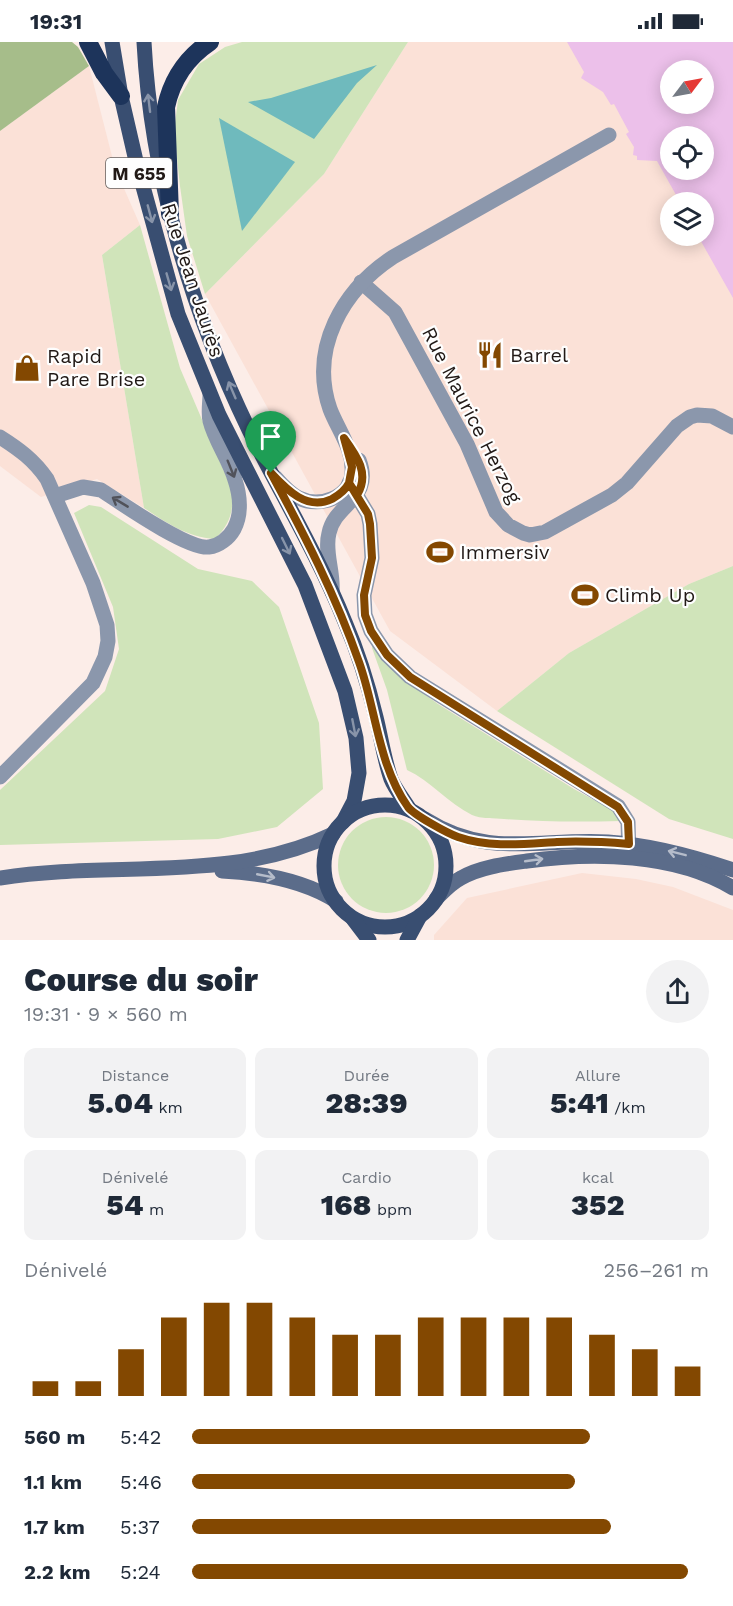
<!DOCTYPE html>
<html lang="fr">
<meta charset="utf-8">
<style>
:root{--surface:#fff;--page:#f2f2f3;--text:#1f2937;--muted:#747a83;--accent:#834801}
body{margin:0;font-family:"Work Sans",sans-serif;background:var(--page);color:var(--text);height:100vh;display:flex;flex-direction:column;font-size:22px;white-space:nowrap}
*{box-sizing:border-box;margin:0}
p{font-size:20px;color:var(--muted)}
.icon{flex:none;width:33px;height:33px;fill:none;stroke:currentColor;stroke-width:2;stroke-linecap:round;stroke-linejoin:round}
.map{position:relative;height:898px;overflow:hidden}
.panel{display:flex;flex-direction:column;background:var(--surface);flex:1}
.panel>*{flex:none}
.needle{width:39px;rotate:58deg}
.fabs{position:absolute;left:660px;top:18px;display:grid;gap:12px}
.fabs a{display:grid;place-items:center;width:54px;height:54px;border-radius:50%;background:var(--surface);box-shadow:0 3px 15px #0003;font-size:30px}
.pin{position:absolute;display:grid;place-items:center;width:51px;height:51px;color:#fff;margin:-62px -26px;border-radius:50% 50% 50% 0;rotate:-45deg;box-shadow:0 0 6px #0007}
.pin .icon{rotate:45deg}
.round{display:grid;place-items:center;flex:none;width:63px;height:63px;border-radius:32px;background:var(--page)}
.headline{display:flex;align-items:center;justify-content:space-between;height:102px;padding:0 24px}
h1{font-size:33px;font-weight:800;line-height:45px}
.stats{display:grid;grid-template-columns:repeat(3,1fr);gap:9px;height:102px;padding:6px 24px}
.stats div{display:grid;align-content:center;border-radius:12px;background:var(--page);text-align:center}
.stats b{font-size:30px;font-weight:800}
.stats small{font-size:16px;font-weight:400}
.stats p{font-size:16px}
.chart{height:168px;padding:12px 24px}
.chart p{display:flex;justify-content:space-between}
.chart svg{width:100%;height:108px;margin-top:6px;stroke:var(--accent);stroke-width:6}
ul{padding:0 24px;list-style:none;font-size:20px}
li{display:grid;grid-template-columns:96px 72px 1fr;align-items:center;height:45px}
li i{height:15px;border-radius:8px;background:var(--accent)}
.status{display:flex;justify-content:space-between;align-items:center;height:42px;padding:0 30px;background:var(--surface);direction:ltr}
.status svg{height:16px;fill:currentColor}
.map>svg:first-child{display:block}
</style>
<div class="status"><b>19:31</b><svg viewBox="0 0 49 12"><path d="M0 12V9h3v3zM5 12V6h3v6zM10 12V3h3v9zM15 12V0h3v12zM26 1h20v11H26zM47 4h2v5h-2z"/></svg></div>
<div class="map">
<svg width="733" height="898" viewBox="0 0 733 898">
<rect width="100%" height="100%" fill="#fcede8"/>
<g fill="#fbe1d7" fill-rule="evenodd">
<path d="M408,0H733V524L689,542L569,611L497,669L390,589L205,252L324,132ZM670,28H704V62H670ZM670,94H704V128H670ZM670,160H704V194H670Z"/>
<polygon points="89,24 115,126 140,183 102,213 144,466 97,437 41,455 0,424 0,89"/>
<polygon points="582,831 636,837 673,845 733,868 733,898 434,898 434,893 467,856"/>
</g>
<g fill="#d0e4ba">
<polygon points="242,0 408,0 324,132 205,252 187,194 180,144 174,89 178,58 199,22 225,5"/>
<path d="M140,183L180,326L232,448C234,469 230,482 215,497C187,495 167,481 144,466L102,213Z"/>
<polygon points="89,463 101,465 198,527 252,539 279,565 319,681 323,747 277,785 218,797 0,803 0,748 105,649 119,607 113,565 74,471"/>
<polygon points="733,524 733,797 669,777 497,669 569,611 689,542"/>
<path d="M373,602L398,633L438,662L574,747L618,771L621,779C582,780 543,780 504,777C494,776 481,777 472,773C448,761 431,739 407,728L387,648L372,606Z"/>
<circle cx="386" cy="823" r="48"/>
</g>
<polygon fill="#a6bd8a" points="0,0 72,0 78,5 89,24 0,89"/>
<g fill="#6fbabd">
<polygon points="377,23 357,41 314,97 248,60 271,56"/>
<polygon points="219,76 295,120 242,189"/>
</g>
<path fill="#ecc0ea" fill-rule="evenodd" d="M567,0H733V256L698,194H704V160H680L657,119L637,118V114L633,113L634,105L626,92L629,90L614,62L611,63L603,50L581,36L584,30ZM670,28H704V62H670ZM670,94H704V128H670Z"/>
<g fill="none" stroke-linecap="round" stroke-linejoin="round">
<g stroke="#8b97ac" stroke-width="15">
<polyline points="361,240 395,270 467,402 496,470 508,483 523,491 530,493 545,490 612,453 627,441 677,384 690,375 697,373 712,374 733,385"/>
<path d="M0,395C19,407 34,418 47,437L93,541L107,583L108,599L105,615L93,641L0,735"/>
<path d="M275,435C282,443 290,452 299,456C319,466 350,456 352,431C354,408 338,388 330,367C309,306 343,248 393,215L609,93"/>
<polyline points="349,441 368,472 370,482 372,516 364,553 365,573 371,589 387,613 410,635 618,764 628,780 629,813"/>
<path d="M55,454L83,445L101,448C121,461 188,508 209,505C219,504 229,496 234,487C242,472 240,453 235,438C229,417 215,399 210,379C208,371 210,360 210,352"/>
<path d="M332,550C334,530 324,510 329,491C335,461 374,457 359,418"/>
</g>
<g stroke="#5b6c8a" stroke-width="15">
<path d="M425,777C488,817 539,796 608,800C651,803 692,814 733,828"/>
<path d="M222,829C262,831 303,838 336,859"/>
<path d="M0,836C111,818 229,842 333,792"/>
<path d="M436,857C444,849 451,841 461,836C480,825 505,822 527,819C593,810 675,811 733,846"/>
</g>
<g stroke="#394e71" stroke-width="15">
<polyline points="112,0 121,54 136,119 178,272 219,373 305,543 345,649 356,696 359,731 354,759 343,780"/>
<path d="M144,0C151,134 191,268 249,388C281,452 318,513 345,580C358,610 368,642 376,675C381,695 384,717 391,737C395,747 404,758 410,768"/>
<circle cx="385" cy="824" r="61"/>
<polyline points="353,877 369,898"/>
<polyline points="407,898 420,874"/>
</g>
<g stroke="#1d345b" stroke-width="18">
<polyline points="88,0 104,31 121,54"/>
<path d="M170,172L166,65C172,37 186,16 210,0"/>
</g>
</g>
<defs><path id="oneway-shaft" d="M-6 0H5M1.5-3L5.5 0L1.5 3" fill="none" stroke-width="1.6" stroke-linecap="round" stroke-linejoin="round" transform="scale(1.5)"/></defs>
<g stroke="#8894a9">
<use href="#oneway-shaft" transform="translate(149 61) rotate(-97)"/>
<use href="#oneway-shaft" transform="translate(150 172) rotate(75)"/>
<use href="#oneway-shaft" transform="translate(169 240) rotate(74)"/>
<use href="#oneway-shaft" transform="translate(232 348) rotate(-113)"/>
<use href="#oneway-shaft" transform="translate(286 504) rotate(64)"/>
<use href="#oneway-shaft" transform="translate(354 686) rotate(79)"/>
</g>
<g stroke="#51525a">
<use href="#oneway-shaft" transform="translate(231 427) rotate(68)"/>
<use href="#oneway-shaft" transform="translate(120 460) rotate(-149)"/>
</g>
<g stroke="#b5bcca">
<use href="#oneway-shaft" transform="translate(677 811) rotate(-166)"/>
<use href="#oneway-shaft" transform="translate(534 818) rotate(-8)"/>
<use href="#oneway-shaft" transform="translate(266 834) rotate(11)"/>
</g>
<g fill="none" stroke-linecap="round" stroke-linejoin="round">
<defs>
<path id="route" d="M271,431C304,492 336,554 359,620C376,667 378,723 408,765C414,773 447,791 458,795C490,806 523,802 557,800C581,799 605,800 629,802L628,780L618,765L410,635L387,613L371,589L365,573L364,553L372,516L370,482L368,472L349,441L352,425L344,396C357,414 370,432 357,453L349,441C345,449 339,453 332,457C307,469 287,448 271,431"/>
</defs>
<use href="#route" stroke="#fff" stroke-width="12"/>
<use href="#route" stroke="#834801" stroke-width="8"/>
</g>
<defs>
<symbol id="restaurant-bare" viewBox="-9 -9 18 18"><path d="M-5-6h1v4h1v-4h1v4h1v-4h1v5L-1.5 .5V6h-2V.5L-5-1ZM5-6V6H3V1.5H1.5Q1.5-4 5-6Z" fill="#834801" stroke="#fefefe" stroke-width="2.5" paint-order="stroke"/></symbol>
<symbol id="shop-bare" viewBox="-9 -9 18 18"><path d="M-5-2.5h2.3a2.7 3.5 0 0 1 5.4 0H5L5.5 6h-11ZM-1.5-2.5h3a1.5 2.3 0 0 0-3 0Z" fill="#834801" stroke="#fefefe" stroke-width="2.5" paint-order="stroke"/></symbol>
<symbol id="stadium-bare" viewBox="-9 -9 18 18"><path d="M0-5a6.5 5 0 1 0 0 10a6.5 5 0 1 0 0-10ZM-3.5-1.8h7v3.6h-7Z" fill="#834801" stroke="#fefefe" stroke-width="2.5" paint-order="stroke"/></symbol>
</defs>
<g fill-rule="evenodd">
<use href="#restaurant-bare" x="471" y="294" width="38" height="38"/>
<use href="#shop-bare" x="8" y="307" width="38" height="38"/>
<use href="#stadium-bare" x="421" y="491" width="38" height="38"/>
<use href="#stadium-bare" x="566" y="534" width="38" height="38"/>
</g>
<g text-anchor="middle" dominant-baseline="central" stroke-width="4.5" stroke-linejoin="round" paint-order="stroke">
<rect fill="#fefefe" stroke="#635e5c" stroke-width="1.5" x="106" y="116" width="66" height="30" rx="4.5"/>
<g font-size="18" font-weight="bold" fill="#211916">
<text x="139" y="131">M 655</text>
</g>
<g font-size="20" fill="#211916" stroke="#fefefe">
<text transform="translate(193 238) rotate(72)">Rue Jean Jaurès</text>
<text transform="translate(472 373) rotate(63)">Rue Maurice Herzog</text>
</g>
<g font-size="20" fill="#211916" stroke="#fefefe" text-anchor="start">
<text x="510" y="313">Barrel</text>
<text x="47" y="314">Rapid<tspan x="47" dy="23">Pare Brise</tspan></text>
<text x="460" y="510">Immersiv</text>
<text x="605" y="553">Climb Up</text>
</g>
</g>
</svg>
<div class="fabs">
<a><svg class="needle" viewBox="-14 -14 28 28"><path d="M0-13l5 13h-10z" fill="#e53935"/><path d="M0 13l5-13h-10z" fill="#747a83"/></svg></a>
<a><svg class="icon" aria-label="locate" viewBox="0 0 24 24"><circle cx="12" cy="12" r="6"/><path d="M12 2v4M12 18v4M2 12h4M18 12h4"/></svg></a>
<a><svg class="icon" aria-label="layers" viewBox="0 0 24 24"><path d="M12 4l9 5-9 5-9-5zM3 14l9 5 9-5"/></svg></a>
</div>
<div class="pin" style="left:271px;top:431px;background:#1e9e55"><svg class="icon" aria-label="arrive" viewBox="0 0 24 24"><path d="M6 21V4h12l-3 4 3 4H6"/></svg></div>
</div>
<section class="panel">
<div class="headline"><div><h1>Course du soir</h1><p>19:31 · 9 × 560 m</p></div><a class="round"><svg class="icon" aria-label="share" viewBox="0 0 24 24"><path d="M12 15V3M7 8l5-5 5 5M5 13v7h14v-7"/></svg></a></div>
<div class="stats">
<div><p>Distance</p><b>5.04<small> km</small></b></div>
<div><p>Durée</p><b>28:39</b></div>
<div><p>Allure</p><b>5:41<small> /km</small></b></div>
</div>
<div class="stats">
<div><p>Dénivelé</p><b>54<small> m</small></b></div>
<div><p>Cardio</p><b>168<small> bpm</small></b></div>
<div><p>kcal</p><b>352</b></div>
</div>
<div class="chart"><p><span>Dénivelé</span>256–261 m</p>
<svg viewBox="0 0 160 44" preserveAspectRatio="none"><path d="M5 44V38M15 44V38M25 44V25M35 44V12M45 44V6M55 44V6M65 44V12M75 44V19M85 44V19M95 44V12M105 44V12M115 44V12M125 44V12M135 44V19M145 44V25M155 44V32"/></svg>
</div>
<ul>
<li><b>560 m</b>5:42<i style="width:77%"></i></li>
<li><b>1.1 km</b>5:46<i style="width:74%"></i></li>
<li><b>1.7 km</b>5:37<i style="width:81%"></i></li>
<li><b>2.2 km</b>5:24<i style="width:96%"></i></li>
</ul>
</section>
